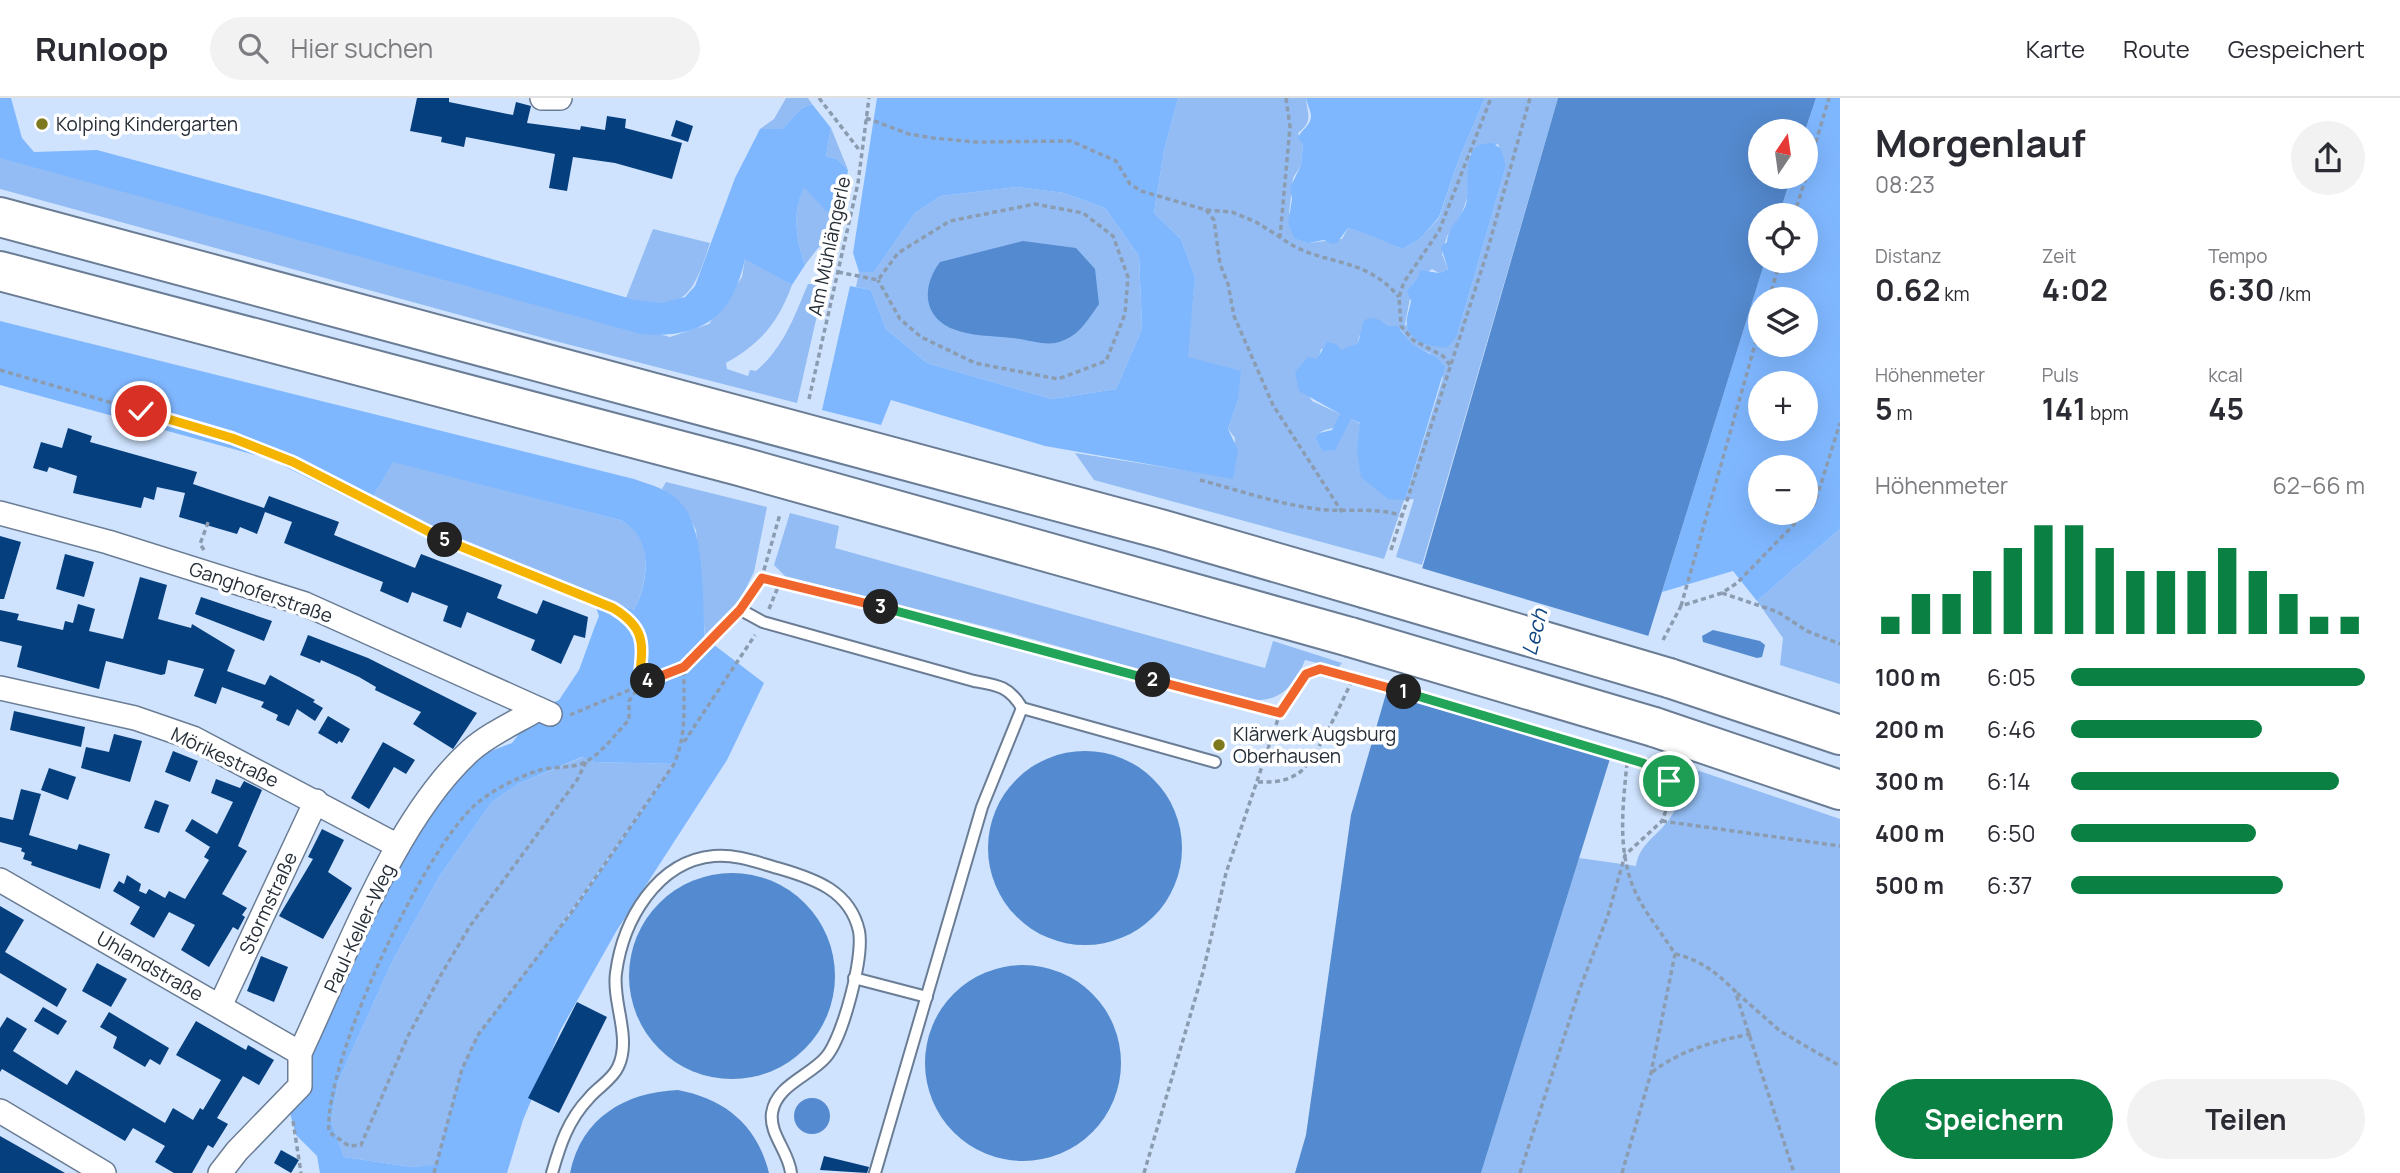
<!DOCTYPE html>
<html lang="de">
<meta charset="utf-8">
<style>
:root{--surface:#fff;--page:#f2f2f3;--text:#2b2b33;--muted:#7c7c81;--line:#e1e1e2;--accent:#0b8043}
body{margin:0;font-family:Manrope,sans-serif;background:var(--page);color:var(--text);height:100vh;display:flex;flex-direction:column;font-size:26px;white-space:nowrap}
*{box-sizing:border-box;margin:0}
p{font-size:23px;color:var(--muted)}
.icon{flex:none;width:38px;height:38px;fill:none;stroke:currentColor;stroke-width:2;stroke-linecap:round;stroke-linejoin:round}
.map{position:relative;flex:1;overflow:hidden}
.sheet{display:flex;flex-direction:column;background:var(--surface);width:560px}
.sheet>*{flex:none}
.needle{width:46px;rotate:13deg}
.tools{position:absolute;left:1748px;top:21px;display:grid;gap:14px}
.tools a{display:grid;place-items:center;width:70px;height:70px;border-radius:50%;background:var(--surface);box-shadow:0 7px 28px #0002;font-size:35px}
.pin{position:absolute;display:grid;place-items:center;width:60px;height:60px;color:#fff;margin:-30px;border:4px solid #fff;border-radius:50%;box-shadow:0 2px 7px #0007}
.km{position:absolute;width:35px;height:35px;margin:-18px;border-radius:50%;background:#222;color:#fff;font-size:19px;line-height:35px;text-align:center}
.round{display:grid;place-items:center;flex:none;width:74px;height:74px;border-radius:37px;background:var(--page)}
.summary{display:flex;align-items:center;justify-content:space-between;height:119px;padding:0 35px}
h1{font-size:38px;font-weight:700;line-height:52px}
.stats{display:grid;grid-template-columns:repeat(3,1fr);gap:10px;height:119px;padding:7px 35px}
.stats div{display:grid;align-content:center}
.stats b{font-size:30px;font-weight:700}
.stats small{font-size:19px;font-weight:400}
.stats p{font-size:19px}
.chart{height:196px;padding:14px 35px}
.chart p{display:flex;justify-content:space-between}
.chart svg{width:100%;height:126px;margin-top:7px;stroke:var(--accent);stroke-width:6}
.action{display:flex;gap:14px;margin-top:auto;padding:14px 35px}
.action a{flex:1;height:80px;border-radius:42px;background:var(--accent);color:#fff;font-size:28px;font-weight:700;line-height:80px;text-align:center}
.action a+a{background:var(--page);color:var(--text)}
ul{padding:0 35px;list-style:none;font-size:23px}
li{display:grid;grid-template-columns:112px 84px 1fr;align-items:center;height:52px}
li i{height:18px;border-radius:9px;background:var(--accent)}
header{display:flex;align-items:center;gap:42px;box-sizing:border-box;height:98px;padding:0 35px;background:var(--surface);border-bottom:2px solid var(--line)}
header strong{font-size:33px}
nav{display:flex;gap:38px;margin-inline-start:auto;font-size:24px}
.search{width:490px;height:63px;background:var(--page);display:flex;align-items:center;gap:18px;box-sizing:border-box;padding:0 24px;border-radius:38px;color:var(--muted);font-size:26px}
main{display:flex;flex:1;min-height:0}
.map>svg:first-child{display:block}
</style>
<header>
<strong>Runloop</strong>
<div class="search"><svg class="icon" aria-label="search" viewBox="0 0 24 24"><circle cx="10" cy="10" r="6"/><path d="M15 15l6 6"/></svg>Hier suchen</div>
<nav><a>Karte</a><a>Route</a><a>Gespeichert</a></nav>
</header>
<main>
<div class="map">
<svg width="1840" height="1075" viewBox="0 0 1840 1075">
<rect width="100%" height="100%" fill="#cfe3fe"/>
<g fill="#92bcf3" fill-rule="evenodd">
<polygon points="786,0 808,0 812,6 802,10 782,31 760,31 774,21"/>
<path d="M1178,0H1306C1307,16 1314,23 1298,35L1303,46L1301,67L1293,80L1289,115L1309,145L1342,141L1348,130C1368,134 1383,144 1403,151L1421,140L1439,120L1459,61L1485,0H1558L1422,467L1396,459L1414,401L1404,402L1384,461L1094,382L1075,355L1233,380L1235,340L1228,331L1238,302L1187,259L1195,179L1181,141L1154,115L1164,53ZM1498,46L1506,68L1457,238L1430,247L1421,246L1405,226L1413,185L1432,171L1439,175L1448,171L1442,156L1447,138L1462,115L1467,100L1470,55ZM1381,222L1388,228L1401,232L1413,248L1430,255L1443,280L1405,402L1359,363L1361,326L1351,321L1322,353L1315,340L1319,335C1332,327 1335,336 1340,316L1312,303L1309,298L1321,251L1341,253L1358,245L1359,238Z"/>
<polygon points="831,30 848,72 837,61 826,58"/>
<path d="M0,59L670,239L709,226L742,179L745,160L792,187C778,225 761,245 726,265L727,271L748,278L750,272L756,273C784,249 794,219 808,186H819L823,191L797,305L551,242L4,92L0,91Z"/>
<path d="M804,88L835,111L843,105L836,138L818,150L805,167C796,142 792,114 804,88Z"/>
<polygon points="1017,89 1064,95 1105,110 1139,158 1142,231 1116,291 1052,301 927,265 886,231 871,192 856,189 859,174 874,174 915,115 941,98"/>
<path d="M653,131L710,145C693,196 686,216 626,200Z"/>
<path d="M393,363L620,422C654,438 649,482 634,512L436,430L374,397Z"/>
<polygon points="666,384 767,409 754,474 741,500 705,537 696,432 682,406 662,391"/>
<path d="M790,415L839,428L835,450L1265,570L1273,543L1342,565L1338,570L1305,562C1295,588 1279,605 1250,602L1011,535L785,478L774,467Z"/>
<polygon points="1840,431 1840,586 1780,567 1783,540 1757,503"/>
<polygon points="583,659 595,664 674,666 535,865 436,1068 412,1069 344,1059 331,1022 338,984 392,864 439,779 492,704 518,686"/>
<path d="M1673,664L1840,721V1075H1481L1579,760L1636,768C1639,743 1666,734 1675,711C1683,692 1670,681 1673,664Z"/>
</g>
<g fill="#7fb7ff" fill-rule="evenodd">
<path d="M0,0H11L22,40L34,54L97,52L349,120L635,202L661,205L685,199L695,188L735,80L760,31H782L802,10L812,6L831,30L826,58L837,61L848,72L843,105L827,114L804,89C792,114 796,142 805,167L792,187L745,161C732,220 701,241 641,236L0,60Z"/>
<polygon points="877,0 1178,0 1164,53 1154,115 1181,141 1195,179 1188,259 1241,273 1238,302 1228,331 1238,352 1233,381 1045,348 891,302 881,327 822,312 850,188 871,192 886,231 927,265 1052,301 1116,291 1142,231 1139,158 1105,110 1064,95 1017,89 941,98 915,115 874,174 859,174 853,155"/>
<path d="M1306,0H1485L1459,61L1439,119L1421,140L1403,151C1383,144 1368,135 1348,130L1337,145L1332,146L1324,142L1309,145L1294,140L1288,125L1292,101L1290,90L1301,67L1303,46L1298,40C1301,32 1310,28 1311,19C1311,12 1307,6 1306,0Z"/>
<path d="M1816,0H1840V431L1757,503L1733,473L1662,494L1765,163H1806V117H1779L1791,79H1806L1805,33ZM1760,201H1806V247H1760ZM1760,285H1806V331H1760ZM1760,369H1806V415H1760Z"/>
<path d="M1493,45L1501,51L1506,68L1457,238L1447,250L1421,246C1400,229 1407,223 1411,203L1407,193L1419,178L1420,172L1439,175L1448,171L1441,149L1447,144C1448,126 1465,119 1467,101C1468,89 1466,61 1473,52C1478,46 1486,45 1493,45Z"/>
<polygon points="1371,220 1381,222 1388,228 1397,228 1413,247 1436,259 1445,269 1405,402 1388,401 1361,379 1357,353 1360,325 1351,321 1335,352 1322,353 1315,340 1319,335 1332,332 1340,316 1299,293 1295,274 1308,259 1317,261 1327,244 1336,246 1341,252 1358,245 1364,222"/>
<path d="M0,223L634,381C651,387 671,392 682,406C706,435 702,503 705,540L764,585L727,662L617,832L560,933L523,1022L507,1075H320L317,1058L296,1037L287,1004L300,955L398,748L475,659L512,645L538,611L559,602L579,572L595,528L599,518L595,506L425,439L270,361L0,287ZM393,364L620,422C653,438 650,482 634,512L436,430L374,397ZM582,659L595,664L674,666L571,815L478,937L462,971L436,1067L412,1069L344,1059L331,1022L338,984L392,864L439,779L492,704L518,686Z"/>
</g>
<g fill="#548acf">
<polygon points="1558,0 1816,0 1805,33 1760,33 1760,79 1791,79 1779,117 1760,117 1760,163 1765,163 1481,1075 1295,1075 1306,1037 1351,717"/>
<path d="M1023,143L1076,150L1095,171L1099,206C1087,223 1077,241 1055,245C1043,247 1025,241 1012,240C994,238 969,238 953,231C922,218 922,188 940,164Z"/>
<polygon points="1713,532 1760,543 1765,547 1762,559 1757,560 1703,544 1702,538"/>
<circle cx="1085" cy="750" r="97"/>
<circle cx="732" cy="878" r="103"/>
<circle cx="1023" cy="965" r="98"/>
<path d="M678,992C725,1001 757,1027 769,1075H570C581,1020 625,994 678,992Z"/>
<circle cx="812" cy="1018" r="18"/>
</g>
<polygon fill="#cfe3fe" points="1418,469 1652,539 1614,661 1383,593"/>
<g fill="#053f7e">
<polygon points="417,0 449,0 449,4 513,17 516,4 531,8 527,25 580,32 581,28 605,32 607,18 626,21 625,30 682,45 672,81 615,65 573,59 567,93 549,90 555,56 466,39 464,49 441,44 442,39 410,33"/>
<polygon points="676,22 693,28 688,44 671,38"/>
<polygon points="68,330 92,338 90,344 197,374 193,386 264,410 269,398 339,424 334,437 415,470 421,456 484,480 502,487 497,500 537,516 543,502 588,519 585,540 574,537 561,566 531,552 535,542 467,514 461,530 443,523 448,508 412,494 408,505 380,493 383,484 284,445 292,424 265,414 257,436 240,429 237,436 179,419 185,395 157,389 154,402 144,399 141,410 73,395 77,378 49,369 47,374 33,370 41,344 62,350"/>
<polygon points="0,438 21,444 4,501 0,501"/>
<polygon points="65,456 94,464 84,499 56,491"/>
<polygon points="140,479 167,487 158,521 191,530 192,526 235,552 227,573 265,587 270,577 315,602 313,604 323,610 315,623 297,611 289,628 276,622 278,617 261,609 264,604 222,589 216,606 194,598 204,571 168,562 165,576 161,577 106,563 99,591 17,569 22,548 0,543 0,512 19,516 17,522 63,532 65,523 73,525 78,506 95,511 89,533 123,541"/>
<polygon points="201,499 272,523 264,543 195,516"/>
<polygon points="308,537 368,560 477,615 453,651 413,626 421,614 375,592 376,589 359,579 321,562 320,565 300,557"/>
<polygon points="14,613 85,629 81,649 10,632"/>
<polygon points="328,618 350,631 342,645 339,643 337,646 318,635"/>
<polygon points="114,636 142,643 130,684 81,670 86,649 109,654"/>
<polygon points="383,644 415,662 406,676 394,669 369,711 351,700"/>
<polygon points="173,653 198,663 190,684 165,674"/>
<polygon points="49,670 76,679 68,702 41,692"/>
<polygon points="216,681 240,690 244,683 262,692 238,748 247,753 222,796 247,810 242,817 245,819 238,832 233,829 209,869 181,852 195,827 169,814 154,840 130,826 140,809 113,793 119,783 124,786 127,777 141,786 139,793 146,796 149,791 165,800 169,793 185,801 209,762 204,759 210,749 185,733 192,721 217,736 233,704 211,695"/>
<polygon points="21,691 41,696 29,737 77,752 79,746 110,756 100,791 31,767 32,764 23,761 25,755 21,753 22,750 0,744 0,719 13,722"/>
<polygon points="155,702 169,707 159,735 144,730"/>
<polygon points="322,731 344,742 328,774 352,790 323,841 279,818 313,761 308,759"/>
<polygon points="0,808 24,822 5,854 67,891 57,909 0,875"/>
<polygon points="261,858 288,869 274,904 247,893"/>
<polygon points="97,865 127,881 111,909 82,893"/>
<polygon points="577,904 607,919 559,1015 528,1000"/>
<polygon points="43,909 67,923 58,937 34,923"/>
<polygon points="109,914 169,950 160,967 150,961 145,969 113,950 117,939 100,929"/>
<polygon points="7,919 27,931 13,953 67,987 76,972 165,1025 173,1010 193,1022 200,1010 203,1012 221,982 176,957 196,923 246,952 248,947 274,962 259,987 243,978 217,1020 228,1026 213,1050 208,1047 192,1075 174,1075 155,1064 165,1048 133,1030 125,1043 2,971 0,974 0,930"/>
<polygon points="0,1038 23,1051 65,1075 0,1075"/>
<polygon points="281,1052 299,1062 291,1075 274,1065"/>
<polygon points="824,1058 869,1069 867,1075 820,1072"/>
</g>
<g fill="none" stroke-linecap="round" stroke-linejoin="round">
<defs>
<g id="service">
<path d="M741,512L763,524L974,583C997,587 1009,588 1022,610L1215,664"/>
<polyline points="854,880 927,899"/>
<path d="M552,1075C560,1047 568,1022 589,1000C597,990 612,982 618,969C632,940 612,905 616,875C623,822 657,763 714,758C737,756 759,765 781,771C815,781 850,793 859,833C864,859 843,939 826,959C810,978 776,987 772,1015C769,1036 789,1054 791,1075"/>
<polyline points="875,1075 982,709 1022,610"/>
</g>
<g id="minor">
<polyline points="542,0 560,0"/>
<polyline points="0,415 108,444 305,506 550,616"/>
<polyline points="0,590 135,620 193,640 398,748"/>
<polyline points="0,782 300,955"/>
<polyline points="220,908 316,703"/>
<polyline points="0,1013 104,1075"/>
<path d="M220,1075L237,1053L300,988V955C344,862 394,722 470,653C489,636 516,624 538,611"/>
</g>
<g id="motorway">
<polyline points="0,119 1164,432 1364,490"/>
<polyline points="0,173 739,368 1350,539"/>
<polyline points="1669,580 1840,637"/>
<polyline points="1654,629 1840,692"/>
</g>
</defs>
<use href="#service" stroke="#6a7d95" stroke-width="14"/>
<use href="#minor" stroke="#6a7d95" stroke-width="26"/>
<use href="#motorway" stroke="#6a7d95" stroke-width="42"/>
<g stroke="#8c9cb0" stroke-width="3.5" stroke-dasharray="5 3.5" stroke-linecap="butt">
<polyline points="819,0 860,53"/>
<path d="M1286,0L1290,29L1280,139C1320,170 1362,155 1399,199"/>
<polyline points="866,20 909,36 933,40 976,44 1071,43 1116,63 1130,86 1141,93 1206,112 1232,114 1256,124 1280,139"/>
<polyline points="1806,77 1829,0"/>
<polyline points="1206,112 1214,122 1220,166 1228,186 1234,218 1273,307 1342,414"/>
<polyline points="1794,117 1806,79"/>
<polyline points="838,174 878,182 898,155 950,123 1035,106 1083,115 1113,138 1128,179 1125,216 1106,263 1058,281 975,265 921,239 900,221 878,182"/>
<polyline points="1769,201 1780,163"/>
<polyline points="1450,267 1443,258 1413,242 1401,228 1399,199 1404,184 1439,133 1491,0"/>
<path d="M0,272L232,340L293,364L427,435L613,510C649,533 642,548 639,587"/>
<polyline points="809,301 858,85 869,0"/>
<path d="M1200,382C1238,392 1278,406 1317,411C1346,415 1375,408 1402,418"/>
<polyline points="1806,414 1815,405 1840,325"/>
<polyline points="204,452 200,446 209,422"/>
<polyline points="1391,452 1485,161 1530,0"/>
<polyline points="762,479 1280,615"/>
<polyline points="1722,495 1778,514 1807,533 1840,546"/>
<polyline points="748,502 762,479 780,416"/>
<polyline points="1681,508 1760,229"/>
<polyline points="769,511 780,484"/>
<polyline points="1663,542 1681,508 1722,495 1737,485 1805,415"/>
<polyline points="570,617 684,569 732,521"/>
<polyline points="684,644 755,537"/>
<path d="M586,664L577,682L470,828L442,875L408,938L361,1047L349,1048L329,1034C323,966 423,753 475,707C492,692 518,679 540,672C554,668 575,671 587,663C603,654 616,635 629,622V603L641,586"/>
<path d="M1258,684C1273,684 1287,684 1300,674C1317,660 1341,605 1352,583"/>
<polyline points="1662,723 1840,748"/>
<path d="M1675,856C1701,862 1717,875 1735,893L1794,1075"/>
<polyline points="1737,895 1780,933 1840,968"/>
<path d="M1652,974C1683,951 1715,943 1751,936"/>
<polyline points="293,1023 301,1075"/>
<path d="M434,1075L462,971L478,937L571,815L674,666C688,634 683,603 684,569"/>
<polyline points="1144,1075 1203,874 1226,775 1280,615 1306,576 1319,571 1339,574"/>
<polyline points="1520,1075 1579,893 1608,817 1625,757 1662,723 1671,699 1669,683 1643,665"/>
<path d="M1622,1075L1651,975L1675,856C1662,835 1644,814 1634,791C1617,751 1623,707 1627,665"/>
</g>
<use href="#service" stroke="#fff" stroke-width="10"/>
<use href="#minor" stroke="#fff" stroke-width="23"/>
<use href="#motorway" stroke="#fff" stroke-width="38"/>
<defs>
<g id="motorway-bridge">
<polyline points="1364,490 1669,580"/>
<polyline points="1350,539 1654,629"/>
</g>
</defs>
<use href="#motorway-bridge" stroke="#6a7d95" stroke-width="42" stroke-linecap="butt"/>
<polyline stroke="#8c9cb0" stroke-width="3.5" stroke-dasharray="5 3.5" stroke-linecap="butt" points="1339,574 1643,665"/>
<use href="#motorway-bridge" stroke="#fff" stroke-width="38"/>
</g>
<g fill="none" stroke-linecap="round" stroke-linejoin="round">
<defs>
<polyline id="split-1" points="1404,594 1643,665 1669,683"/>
<polyline id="split-2" points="1153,582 1280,615 1306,576 1320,571 1404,594"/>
<polyline id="split-3" points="881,509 1153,582"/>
<polyline id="split-4" points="648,583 684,569 740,512 762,480 881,509"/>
<path id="split-5" d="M445,442L613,510C649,532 642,548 639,587L648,583"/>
<polyline id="split-6" points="141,313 232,340 293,364 445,442"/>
</defs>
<use href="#split-1" stroke="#fff" stroke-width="14"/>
<use href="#split-2" stroke="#fff" stroke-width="14"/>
<use href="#split-3" stroke="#fff" stroke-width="14"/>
<use href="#split-4" stroke="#fff" stroke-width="14"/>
<use href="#split-5" stroke="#fff" stroke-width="14"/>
<use href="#split-6" stroke="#fff" stroke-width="14"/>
<use href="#split-1" stroke="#22a559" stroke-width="9"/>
<use href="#split-2" stroke="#f0652b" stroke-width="9"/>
<use href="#split-3" stroke="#22a559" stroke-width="9"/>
<use href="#split-4" stroke="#f0652b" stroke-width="9"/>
<use href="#split-5" stroke="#f5b400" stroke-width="9"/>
<use href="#split-6" stroke="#f5b400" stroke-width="9"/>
</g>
<g fill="#7f791e" stroke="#fff" stroke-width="2.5">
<circle cx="42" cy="26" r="7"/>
<circle cx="1219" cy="647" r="7"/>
</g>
<g text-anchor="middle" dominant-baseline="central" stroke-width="7" stroke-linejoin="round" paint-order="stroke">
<g font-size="19" fill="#252d37" stroke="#fff" text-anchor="start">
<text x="56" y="26">Kolping Kindergarten</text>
<text x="1233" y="636">Klärwerk Augsburg<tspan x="1233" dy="22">Oberhausen</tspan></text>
</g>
<g font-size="19" fill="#252d37" stroke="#fff">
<text transform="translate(829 148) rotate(-78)">Am Mühlängerle</text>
<text transform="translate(261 494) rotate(19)">Ganghoferstraße</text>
<text transform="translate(225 659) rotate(25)">Mörikestraße</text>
<text transform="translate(268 805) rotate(-65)">Stormstraße</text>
<text transform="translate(359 830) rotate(-65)">Paul-Keller-Weg</text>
<text transform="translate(150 868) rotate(30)">Uhlandstraße</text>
</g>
<g font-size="21" font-style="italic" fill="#0c4483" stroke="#fff">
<text transform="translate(1534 534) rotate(-76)">Lech</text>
</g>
</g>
</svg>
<div class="tools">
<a><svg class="needle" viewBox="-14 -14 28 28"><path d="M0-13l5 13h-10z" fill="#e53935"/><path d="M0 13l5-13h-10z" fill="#7c7c81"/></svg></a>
<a><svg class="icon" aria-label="locate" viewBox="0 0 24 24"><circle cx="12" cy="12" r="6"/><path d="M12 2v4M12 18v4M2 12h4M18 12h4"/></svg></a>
<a><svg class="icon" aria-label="layers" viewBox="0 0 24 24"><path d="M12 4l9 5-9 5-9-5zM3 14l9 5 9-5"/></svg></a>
<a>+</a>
<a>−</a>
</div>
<div class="pin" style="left:1669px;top:683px;background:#1e9e55"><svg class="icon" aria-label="arrive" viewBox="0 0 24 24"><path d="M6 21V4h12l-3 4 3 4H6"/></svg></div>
<div class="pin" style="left:141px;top:313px;background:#d93025"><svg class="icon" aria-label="check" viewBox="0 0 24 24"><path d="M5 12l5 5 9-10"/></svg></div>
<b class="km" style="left:1404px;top:594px">1</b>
<b class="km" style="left:1153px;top:582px">2</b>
<b class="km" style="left:881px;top:509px">3</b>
<b class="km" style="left:648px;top:583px">4</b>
<b class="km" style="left:445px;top:442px">5</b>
</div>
<section class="sheet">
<div class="summary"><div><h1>Morgenlauf</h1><p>08:23</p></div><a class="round"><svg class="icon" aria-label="share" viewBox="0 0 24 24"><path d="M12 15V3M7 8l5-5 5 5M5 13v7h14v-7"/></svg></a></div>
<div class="stats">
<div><p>Distanz</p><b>0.62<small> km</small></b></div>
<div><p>Zeit</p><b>4:02</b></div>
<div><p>Tempo</p><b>6:30<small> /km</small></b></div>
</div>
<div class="stats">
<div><p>Höhenmeter</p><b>5<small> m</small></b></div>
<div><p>Puls</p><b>141<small> bpm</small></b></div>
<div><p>kcal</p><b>45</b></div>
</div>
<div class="chart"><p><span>Höhenmeter</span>62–66 m</p>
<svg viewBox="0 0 160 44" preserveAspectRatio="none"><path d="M5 44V38M15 44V30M25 44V30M35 44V22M45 44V14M55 44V6M65 44V6M75 44V14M85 44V22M95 44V22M105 44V22M115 44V14M125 44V22M135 44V30M145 44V38M155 44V38"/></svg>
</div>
<ul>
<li><b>100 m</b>6:05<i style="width:100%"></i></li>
<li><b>200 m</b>6:46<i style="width:65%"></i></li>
<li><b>300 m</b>6:14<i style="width:91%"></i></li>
<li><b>400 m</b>6:50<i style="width:63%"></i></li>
<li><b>500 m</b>6:37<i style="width:72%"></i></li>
</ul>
<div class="action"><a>Speichern</a><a>Teilen</a></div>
</section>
</main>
